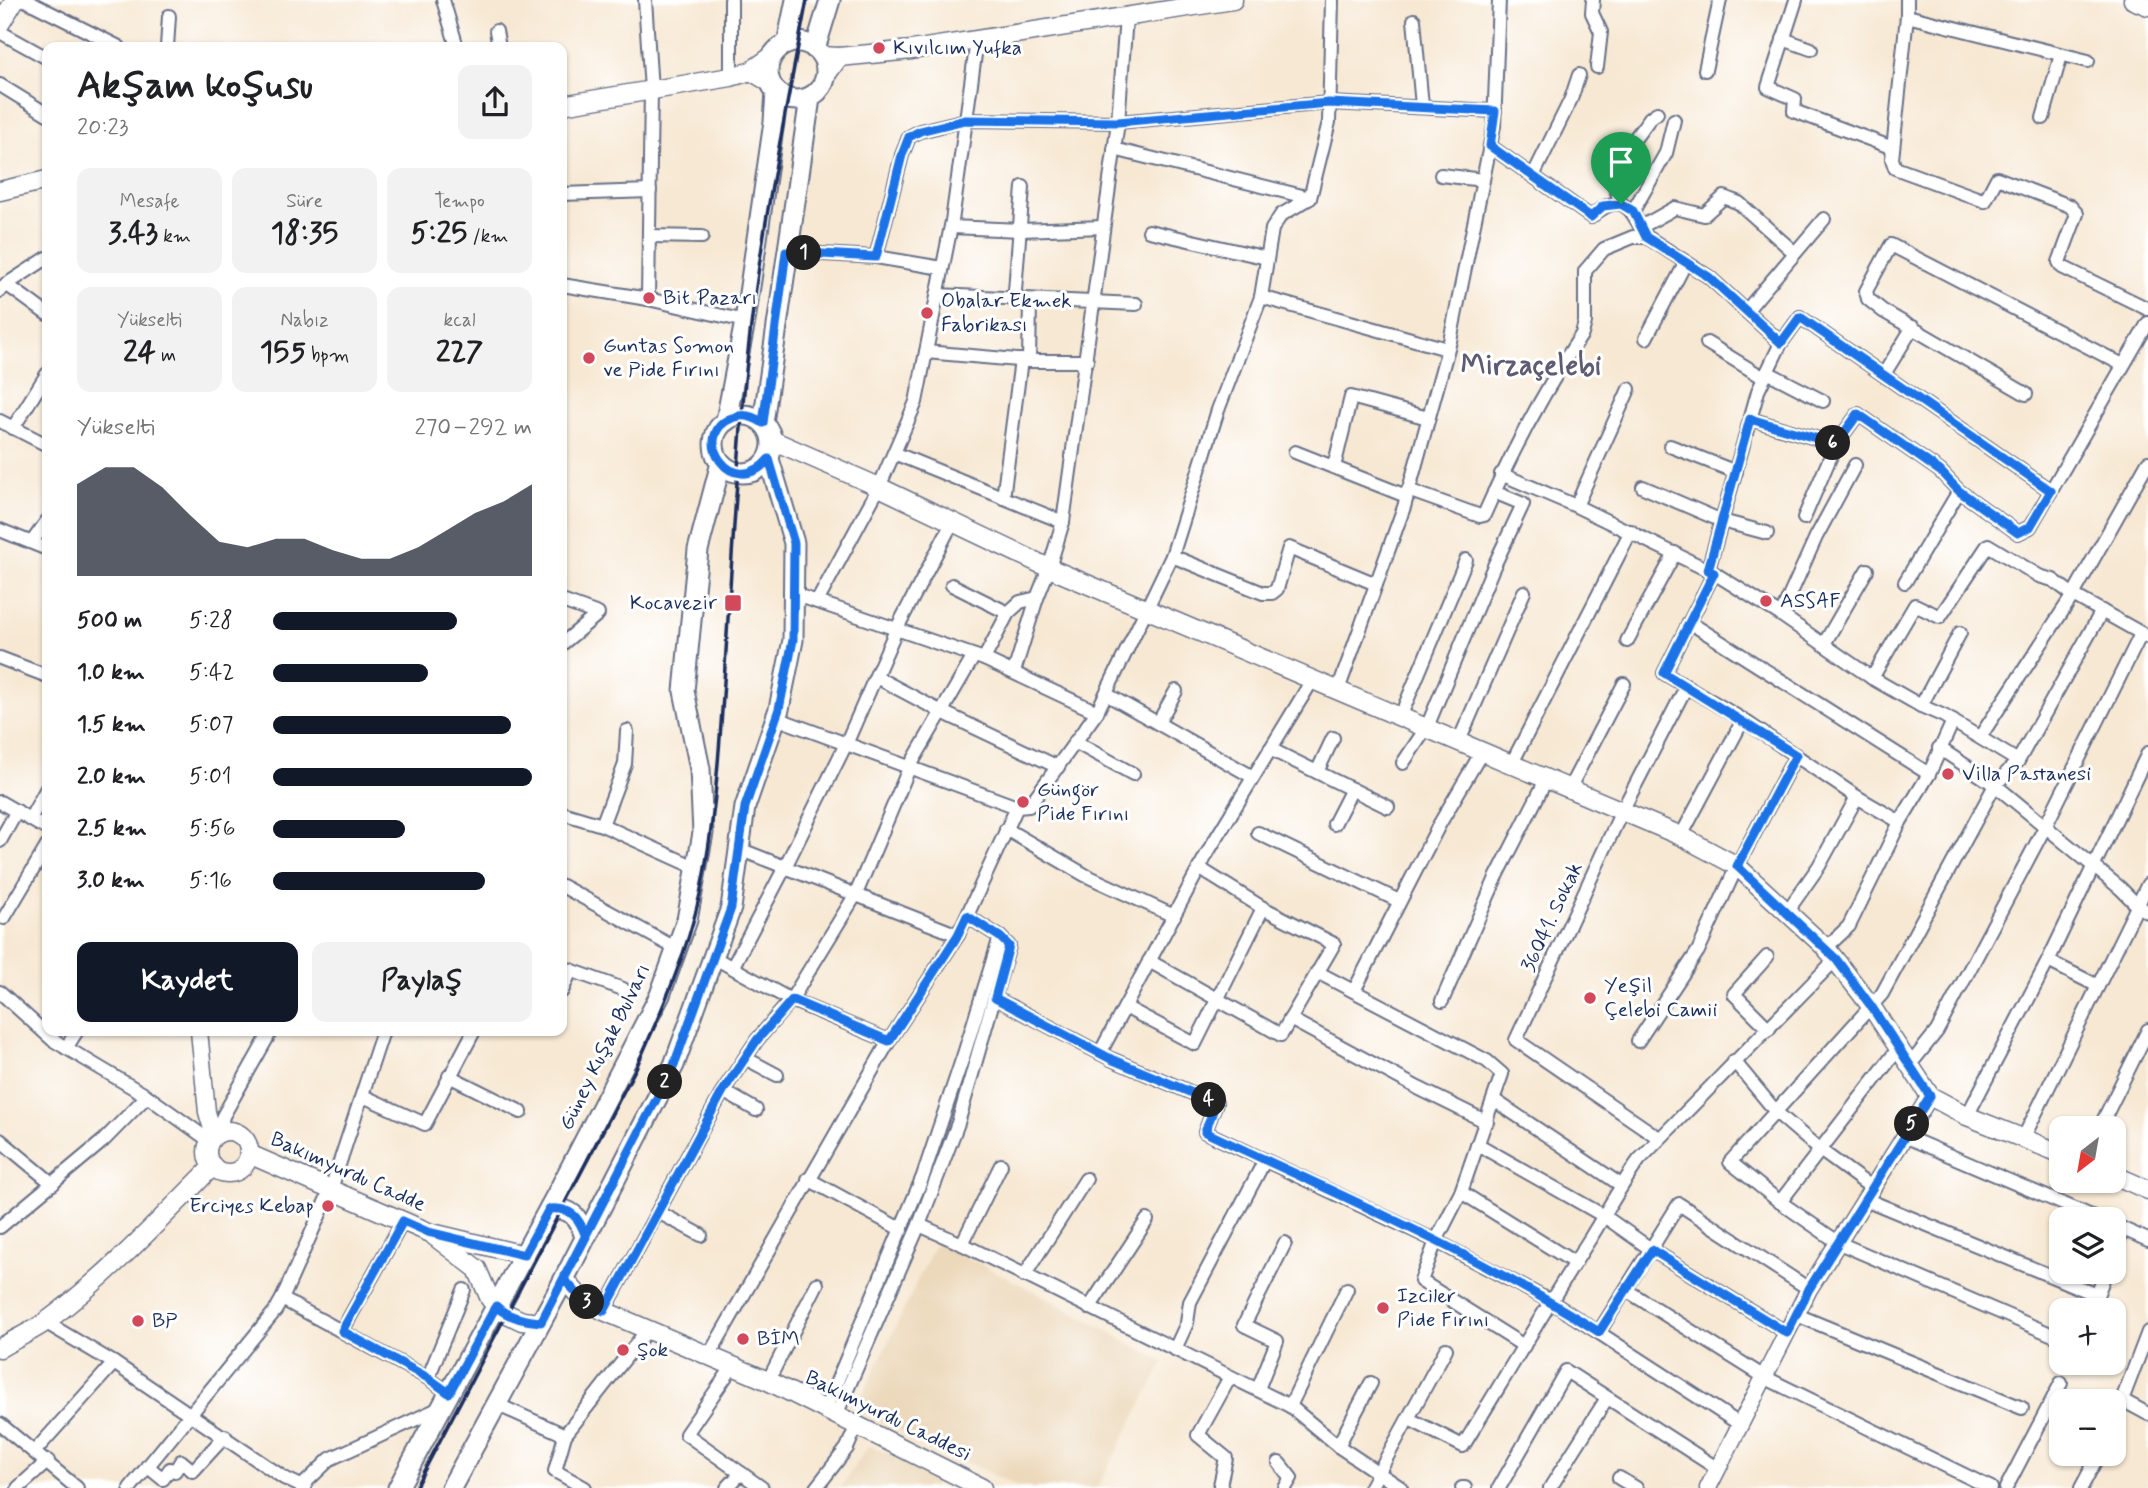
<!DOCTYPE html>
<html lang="tr">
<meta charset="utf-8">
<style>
:root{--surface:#fff;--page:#f2f2f2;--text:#202124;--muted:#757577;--accent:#111827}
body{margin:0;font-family:Mynerve,sans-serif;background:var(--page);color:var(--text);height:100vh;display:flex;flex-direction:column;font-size:26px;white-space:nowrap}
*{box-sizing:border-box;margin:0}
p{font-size:23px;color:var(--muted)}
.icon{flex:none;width:38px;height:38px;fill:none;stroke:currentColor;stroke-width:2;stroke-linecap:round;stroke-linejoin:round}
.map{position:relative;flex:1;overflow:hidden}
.side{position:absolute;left:42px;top:42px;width:525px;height:994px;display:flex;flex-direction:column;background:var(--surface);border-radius:14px;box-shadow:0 2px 5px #0004}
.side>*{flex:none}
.needle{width:46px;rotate:211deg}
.fabs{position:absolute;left:2049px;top:1116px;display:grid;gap:14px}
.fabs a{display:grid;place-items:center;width:77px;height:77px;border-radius:14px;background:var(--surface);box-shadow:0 2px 5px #0004;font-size:35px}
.pin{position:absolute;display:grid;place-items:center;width:60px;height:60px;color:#fff;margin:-72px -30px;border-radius:50% 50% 50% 0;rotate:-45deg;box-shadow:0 0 7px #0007}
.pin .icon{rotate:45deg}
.km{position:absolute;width:35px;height:35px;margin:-18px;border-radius:50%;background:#222;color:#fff;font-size:19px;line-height:35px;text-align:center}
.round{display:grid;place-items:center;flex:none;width:74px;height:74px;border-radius:14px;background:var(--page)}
.overview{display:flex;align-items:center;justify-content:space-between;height:119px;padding:0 35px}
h1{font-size:38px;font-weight:700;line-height:52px}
.stats{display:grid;grid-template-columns:repeat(3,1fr);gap:10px;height:119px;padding:7px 35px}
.stats div{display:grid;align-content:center;border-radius:14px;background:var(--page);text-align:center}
.stats b{font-size:30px;font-weight:700}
.stats small{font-size:19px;font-weight:400}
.stats p{font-size:19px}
.chart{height:196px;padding:14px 35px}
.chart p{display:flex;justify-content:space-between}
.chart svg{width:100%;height:126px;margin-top:7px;fill:var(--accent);opacity:.7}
.primary-button{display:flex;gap:14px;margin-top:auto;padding:14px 35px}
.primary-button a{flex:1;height:80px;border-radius:14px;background:var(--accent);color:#fff;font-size:28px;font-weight:700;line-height:80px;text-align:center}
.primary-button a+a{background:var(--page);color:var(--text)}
ul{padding:0 35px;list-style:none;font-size:23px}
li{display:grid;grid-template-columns:112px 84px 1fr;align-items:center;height:52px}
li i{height:18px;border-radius:9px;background:var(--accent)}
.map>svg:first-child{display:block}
</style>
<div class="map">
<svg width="2148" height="1488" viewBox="0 0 2148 1488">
<rect width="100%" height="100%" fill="#fff"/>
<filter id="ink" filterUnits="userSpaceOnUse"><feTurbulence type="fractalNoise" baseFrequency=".0143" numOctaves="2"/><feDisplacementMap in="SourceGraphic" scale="14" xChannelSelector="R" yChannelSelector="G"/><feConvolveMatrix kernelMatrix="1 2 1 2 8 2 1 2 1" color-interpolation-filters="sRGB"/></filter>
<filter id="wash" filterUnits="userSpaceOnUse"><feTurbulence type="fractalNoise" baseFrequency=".00686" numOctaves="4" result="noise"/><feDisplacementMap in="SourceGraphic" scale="28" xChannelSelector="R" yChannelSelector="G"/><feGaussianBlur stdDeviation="1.57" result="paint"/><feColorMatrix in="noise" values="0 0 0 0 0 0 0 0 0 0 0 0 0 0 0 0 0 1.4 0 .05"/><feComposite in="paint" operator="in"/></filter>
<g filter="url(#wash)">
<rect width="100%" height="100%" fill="#f7e8d3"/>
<g fill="#ecd8ba">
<polygon points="936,1242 1040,1294 1164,1362 1097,1488 1021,1488 856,1409"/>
<polygon points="869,1445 940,1477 932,1488 840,1488"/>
</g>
</g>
<g filter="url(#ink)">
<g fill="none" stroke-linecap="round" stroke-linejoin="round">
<defs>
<g id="minor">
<polyline points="25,0 119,47"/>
<polyline points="443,0 457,47"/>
<polyline points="645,0 651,90 648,299"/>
<polyline points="1593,0 1592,13 1601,32 1597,67"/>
<polyline points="1796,0 1768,87 1795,99 1794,111 1893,148"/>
<polyline points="1907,0 1907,16 1892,159 1895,168 1985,201 1997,178 2070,206 2077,214 2059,262 2062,267 2148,309"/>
<polyline points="1907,16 2088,61"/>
<polyline points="1414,20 1422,106"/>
<polyline points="496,31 499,47"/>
<polyline points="0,32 47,58"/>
<polyline points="1783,39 1811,49"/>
<polyline points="167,47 169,16"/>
<polyline points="1705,70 1720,0"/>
<polyline points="731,77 731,0"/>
<polyline points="0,85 47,114"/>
<polyline points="2043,118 2061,55"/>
<path d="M1490,146L1591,217C1623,189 1631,209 1646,237"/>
<polyline points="1114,149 1310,198"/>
<polyline points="1441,175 1483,180"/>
<polyline points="1533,176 1571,99 1579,75"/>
<polyline points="562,194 650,191"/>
<polyline points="1621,204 1610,172 1650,118 1657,113"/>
<polyline points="1633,211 1666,153 1674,120"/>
<polyline points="951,227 1021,230 1103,227"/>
<polyline points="1641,227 1675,208 1704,215 1724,197 1739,203 1795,253"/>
<polyline points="1149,231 1267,258"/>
<polyline points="649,236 702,237"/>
<polyline points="786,252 876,257 942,268"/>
<polyline points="876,257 902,155 909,137 920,131 966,120 1118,122 1329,103 1495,111"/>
<polyline points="6,284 47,314"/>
<polyline points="562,285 648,299 745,321"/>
<polyline points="0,291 4,286 47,258"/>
<polyline points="1015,291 1023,187"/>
<polyline points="937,295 1136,304"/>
<polyline points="1261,297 1447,349"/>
<polyline points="1746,311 1824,219"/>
<polyline points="1646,338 1686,262"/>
<polyline points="1707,343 1764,378"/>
<polyline points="926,352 1029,361 1030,301"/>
<polyline points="1029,361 1087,361"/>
<polyline points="1767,372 1823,401"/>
<polyline points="1884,374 1913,327"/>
<polyline points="1629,389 1576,506 1714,573 1781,615 1872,678 1921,706 1944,716 2018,761"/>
<polyline points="2026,394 1883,311 1868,299 1866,291 1891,245 2123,365"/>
<polyline points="1750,419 1836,444"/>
<polyline points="0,421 47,445"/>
<polyline points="13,428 47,374"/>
<polyline points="1670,446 1736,472"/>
<polyline points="1295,452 1406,496"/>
<polyline points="894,453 1063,522"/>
<polyline points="1334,467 1351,397 1428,418"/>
<polyline points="1501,474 1576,506"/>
<polyline points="1643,487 1722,521 1767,533"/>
<path d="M1408,490L1480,516L1484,515C1512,451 1543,392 1582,334L1585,322V271L1604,249L1633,237H1647L1709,277L1781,343"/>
<polyline points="1003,498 1021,360"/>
<polyline points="1804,518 1836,444 1858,414 1940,471 1959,491 2018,533 2030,527 2148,323"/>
<polyline points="0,530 47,549"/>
<polyline points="32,542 47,521"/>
<polyline points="1172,556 1263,593 1272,593 1277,589 1289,548 1376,584"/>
<polyline points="1708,570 1758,391 1781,343 1800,317 2051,491"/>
<polyline points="1714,573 1664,673 1743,720 1857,797 1900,822"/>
<polyline points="1905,582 1959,491"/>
<polyline points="952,585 1008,613"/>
<polyline points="794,594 984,659 1097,712"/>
<polyline points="562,601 598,614 562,644"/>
<polyline points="817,602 879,487 916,402 952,221 977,40"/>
<polyline points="1781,615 1816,537 1855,465"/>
<polyline points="1689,622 1929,774"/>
<polyline points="1627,641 1675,553"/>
<polyline points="1824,644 1867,570"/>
<polyline points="0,658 47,676"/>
<polyline points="984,659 1008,613 1020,602 1037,598"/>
<polyline points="1014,672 1037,598 1049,568 1063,522 1118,122 1126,17"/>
<polyline points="876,677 940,711 1058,767"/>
<polyline points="1872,678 1915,605 1940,617 1988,545 2039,576 2053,580 2073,595 2148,637"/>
<polyline points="1338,690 1404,507 1450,341 1494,126 1499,0"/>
<polyline points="1106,694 1253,777"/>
<polyline points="1921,706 1960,633"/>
<polyline points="1401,715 1466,560"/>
<polyline points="776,718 1017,807"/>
<polyline points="1158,723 1176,691"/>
<polyline points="1980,737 2073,595 2148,462"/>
<polyline points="1459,741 1524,592"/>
<polyline points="1075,742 1133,774"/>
<polyline points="1939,748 1995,785 2120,888 2137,905 2148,912"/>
<polyline points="1270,749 1388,807"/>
<polyline points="1403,763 1427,727 1493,568 1523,504 1494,492"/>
<polyline points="1512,763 1631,531"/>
<polyline points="1317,772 1333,738"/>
<polyline points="1570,787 1624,684"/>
<polyline points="0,802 47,829"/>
<polyline points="562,813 602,825 697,868"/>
<polyline points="30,819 47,788"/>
<polyline points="1334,824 1352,789"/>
<polyline points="602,825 625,764 627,731"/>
<polyline points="1006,829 1085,875 1174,916"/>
<polyline points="1258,833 1399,901"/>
<polyline points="1681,836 1743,720"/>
<polyline points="0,841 17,811"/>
<polyline points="739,849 958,935"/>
<polyline points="562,886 677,949"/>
<polyline points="1786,913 1819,866 1857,797"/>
<polyline points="4,918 47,846"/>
<polyline points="1826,948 1849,926 1900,822 1929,774 1953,721"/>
<polyline points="713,957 791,1000 889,1041"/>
<polyline points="1767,957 1734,994 1769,1029"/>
<polyline points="1149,961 1281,1035 1334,944 1263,908"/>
<polyline points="2048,961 2098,986"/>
<polyline points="733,966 785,867 846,744 896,630 952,523"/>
<polyline points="562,967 623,989"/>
<polyline points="1317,972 1487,1061 1502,1074 1461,1192 1436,1241 1421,1281 1524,1346"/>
<polyline points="562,991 571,970"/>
<polyline points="1354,991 1439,825 1483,750"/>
<polyline points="0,992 53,1040 147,1096 210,1141"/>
<polyline points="995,998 1111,1059 1216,1103 1205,1132 1436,1241 1550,1301 1741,1425"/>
<polyline points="1442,1001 1496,878 1547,778"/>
<polyline points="1125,1007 1195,1044 1263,908 1199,868"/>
<polyline points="1290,1019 1418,1088 1487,1122"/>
<polyline points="1638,1041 1698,951 1737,866 1796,755"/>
<polyline points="66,1048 77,1031"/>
<polyline points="1100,1053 1209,850 1313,679"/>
<polyline points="745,1058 777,1075"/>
<polyline points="1734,1061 1777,1113 1820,1150 1872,1188"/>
<polyline points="1909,1066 1937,1031 2045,827 2141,634"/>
<polyline points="449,1076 521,1112"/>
<polyline points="723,1091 756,1110"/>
<polyline points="363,1096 425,1124 474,1031"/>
<polyline points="1494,1100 1621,1185"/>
<polyline points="1967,1116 2048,961 2148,753"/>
<polyline points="2099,1129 2148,1030"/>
<polyline points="220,1132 223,1116 271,1031"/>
<polyline points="1904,1136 2101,1220"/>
<polyline points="1659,1138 1516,1040 1622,811 1686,687"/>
<polyline points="2023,1139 2148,884"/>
<polyline points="0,1140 53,1184"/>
<polyline points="1477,1144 1604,1216 1652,1250 1787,1333"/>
<polyline points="808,1179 902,1230"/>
<polyline points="1461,1192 1575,1263"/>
<polyline points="1865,1199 2097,1295"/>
<polyline points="1780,1202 1898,1049"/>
<polyline points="658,1212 701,1235"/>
<polyline points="919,1225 962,1244 1290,1406 1338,1446 1401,1488"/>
<polyline points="2114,1225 2148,1240"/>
<polyline points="0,1227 103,1141 147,1096"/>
<polyline points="962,1244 1001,1165"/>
<polyline points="2114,1253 2123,1229"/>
<polyline points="1024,1276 1086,1179"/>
<polyline points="1626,1290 1766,1378 1991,1488"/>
<polyline points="282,1299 428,1378 449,1393"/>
<polyline points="1089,1308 1147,1220"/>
<polyline points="604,1311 723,1091 757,1040 791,1000 856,894 910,766 974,656"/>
<polyline points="2091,1311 2106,1272"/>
<polyline points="1797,1315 2022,1408"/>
<polyline points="45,1322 114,1363 284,1478 305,1488"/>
<polyline points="342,1331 403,1221"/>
<polyline points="1599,1332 1679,1204 1809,1289"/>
<polyline points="2062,1339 1839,1243 1780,1202 1730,1162 1882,994 1995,785 2018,761 2102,611"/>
<polyline points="1175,1349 1187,1323 1190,1302 1265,1160"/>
<polyline points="708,1357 889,1041 958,935 1017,807 1029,806 1097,712 1172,556 1218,410 1261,297 1272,229 1281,215 1310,198 1329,122 1332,0"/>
<polyline points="733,1366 686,1434 762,1488"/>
<polyline points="428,1378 464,1290"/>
<polyline points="768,1381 817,1284"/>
<polyline points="1258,1389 1277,1341 1244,1325 1285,1243"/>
<polyline points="2122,1400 2148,1414"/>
<polyline points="496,1404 565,1435"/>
<polyline points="1290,1406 1347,1289"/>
<polyline points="825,1410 923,1176 964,1054 1000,937"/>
<polyline points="836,1415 919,1225 958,1123 1009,946 1000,937 967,916"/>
<path d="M1409,1419L1463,1446C1505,1377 1547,1306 1591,1237C1607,1211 1621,1185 1639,1160L1836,959"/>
<polyline points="2114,1421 2148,1332"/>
<polyline points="0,1424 77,1488"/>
<polyline points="1338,1446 1371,1383"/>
<polyline points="35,1451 114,1363"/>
<polyline points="1279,1463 1291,1478 1285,1488"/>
<polyline points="147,1466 163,1479 170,1469 175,1471 181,1461 193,1471 225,1436"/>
<polyline points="1619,1478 1636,1488"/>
<polyline points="302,1486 330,1459 440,1408"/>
<polyline points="18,1488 48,1461"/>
<polyline points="130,1488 275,1311 282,1299 331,1189 383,1031"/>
<polyline points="585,1488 555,1471 565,1435 648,1329"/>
<polyline points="727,1488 741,1473"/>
<polyline points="816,1488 847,1448 857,1425"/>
<polyline points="1222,1488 1220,1485 1226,1458 1198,1435 1230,1377"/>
<polyline points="1370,1488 1446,1349"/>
<polyline points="1462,1488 1465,1488"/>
<polyline points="1499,1488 1566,1371 1718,1469"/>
<polyline points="1550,1488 1607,1398"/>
<polyline points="2006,1488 2061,1383"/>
<polyline points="2081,1488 2099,1454"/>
</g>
<g id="tertiary">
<polyline points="199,1031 207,1112 214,1136"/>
<polyline points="1708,1488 1809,1289 1930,1096"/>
</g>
<g id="secondary">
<polyline points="2133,0 2148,6"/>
<polyline points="0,24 15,0"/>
<polyline points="821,56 839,57 912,50 1233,0"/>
<polyline points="751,71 771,83"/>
<polyline points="826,75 839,57"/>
<polyline points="562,105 731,77 751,71 772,56"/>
<polyline points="0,191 47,180"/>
<polyline points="772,440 879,487 1049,568 1681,836 1737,866 1826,948 1871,1006 1930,1096 1967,1116 2062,1154"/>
<circle cx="228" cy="1152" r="21"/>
<polyline points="249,1154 428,1232 524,1255"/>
<polyline points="2114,1175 2148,1190"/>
<polyline points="434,1236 477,1269 490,1299 501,1311 522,1321 541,1323"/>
<polyline points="564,1279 582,1299 604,1311 768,1381 982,1488"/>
<path d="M0,1348C15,1339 33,1331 47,1321C107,1276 160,1220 213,1166"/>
</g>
<g id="primary">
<circle cx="797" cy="71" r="29"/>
<polyline points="787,44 796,0"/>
<polyline points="815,49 830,0"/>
<circle cx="743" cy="444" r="29"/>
<polyline points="726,421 745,321 774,122 776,91"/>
<polyline points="763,423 810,98"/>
<path d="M549,1209C571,1207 579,1217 585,1237"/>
<polyline points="398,1488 558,1192 660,995 687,920 703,833 700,769 684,691 698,550 721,463"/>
<polyline points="451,1488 559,1289 674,1065 731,908 745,807 779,709 793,640 794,543 769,459"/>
</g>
</defs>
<use href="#minor" stroke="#687087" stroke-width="16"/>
<use href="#tertiary" stroke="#687087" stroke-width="19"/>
<use href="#secondary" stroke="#687087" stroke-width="21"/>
<use href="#primary" stroke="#687087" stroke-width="23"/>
<use href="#minor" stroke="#fff" stroke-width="12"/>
<use href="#tertiary" stroke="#fff" stroke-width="16"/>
<use href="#secondary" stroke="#fff" stroke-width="18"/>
<use href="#primary" stroke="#fff" stroke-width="19"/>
<path stroke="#1b2f5e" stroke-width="3.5" d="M415,1488L636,1068C661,1012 687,954 700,894C715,824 719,753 724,682C730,590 735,497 743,404C754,267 781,135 807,0"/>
</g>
</g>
<g fill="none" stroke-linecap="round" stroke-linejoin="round" filter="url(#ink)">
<defs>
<path id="route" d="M1621,204L1603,206L1591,217L1490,146L1495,111L1329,103L1118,122L965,120L920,131L909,137L902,155L876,257L786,252L763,423C753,416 743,413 732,418C689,435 732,502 769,459L794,543L793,640L779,709L745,807L731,908L674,1065L541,1322C525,1321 508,1318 496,1306L449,1393L428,1378L342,1331L403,1221L428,1232L524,1255L549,1209C571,1207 579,1217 586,1237L564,1279L582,1299L604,1311L723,1091L757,1040L792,1000L889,1041L958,935L967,916L1000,937L1009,946L995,998L1111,1059L1216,1103L1205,1132C1338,1194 1475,1253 1599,1332L1652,1250L1787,1333L1809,1289L1930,1096L1871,1006L1836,959L1737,866L1796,755L1664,673L1714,573L1708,570L1750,419L1836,444L1858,414L1940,471L1959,491L2018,533L2030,527L2051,491L1800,317L1781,343L1709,277L1646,237L1633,211L1621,204"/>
</defs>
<use href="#route" stroke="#fff" stroke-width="14"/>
<use href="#route" stroke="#1a73e8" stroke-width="9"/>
</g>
<g fill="#d1495b" stroke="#fff" stroke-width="2.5">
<circle cx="879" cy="48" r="7"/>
<circle cx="649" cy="298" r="7"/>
<circle cx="927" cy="313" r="7"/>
<circle cx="589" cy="358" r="7"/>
<circle cx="1766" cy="601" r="7"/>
<rect x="724" y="594" width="18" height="18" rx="3.5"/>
<circle cx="1948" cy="774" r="7"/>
<circle cx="1023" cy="802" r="7"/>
<circle cx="1590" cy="998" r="7"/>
<circle cx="328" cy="1206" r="7"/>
<circle cx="1383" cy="1308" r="7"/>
<circle cx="138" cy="1321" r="7"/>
<circle cx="743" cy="1339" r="7"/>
<circle cx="623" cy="1350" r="7"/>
</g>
<g text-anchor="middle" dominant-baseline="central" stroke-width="6" stroke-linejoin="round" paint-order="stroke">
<g font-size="21" fill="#1b2f5e" stroke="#fff" text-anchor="start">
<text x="893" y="48">Kıvılcım Yufka</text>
<text x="663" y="298">Bit Pazarı</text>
<text x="941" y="301">Obalar Ekmek<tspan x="941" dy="24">Fabrikası</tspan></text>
<text x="603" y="346">Guntas Somon<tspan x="603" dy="24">ve Pide Fırını</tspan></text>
<text x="1780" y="601">ASSAF</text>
<text x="717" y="603" text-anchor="end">Kocavezir</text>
<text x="1962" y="774">Villa Pastanesi</text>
<text x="1037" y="790">Güngör<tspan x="1037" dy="24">Pide Fırını</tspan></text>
<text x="1604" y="986">Yeşil<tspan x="1604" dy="24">Çelebi Camii</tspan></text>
<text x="314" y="1206" text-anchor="end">Erciyes Kebap</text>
<text x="1397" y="1296">Izciler<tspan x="1397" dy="24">Pide Fırını</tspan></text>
<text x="152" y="1321">BP</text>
<text x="757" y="1339">BİM</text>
<text x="637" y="1350">Şok</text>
</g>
<g font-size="21" fill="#1b2f5e" stroke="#fff">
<text transform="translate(1552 917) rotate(-65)">36041. Sokak</text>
<text transform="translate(605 1047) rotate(-64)">Güney Kuşak Bulvarı</text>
<text transform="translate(348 1172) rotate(24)">Bakımyurdu Cadde</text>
<text transform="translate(888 1416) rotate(26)">Bakımyurdu Caddesi</text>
</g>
<g font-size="28" font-weight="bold" fill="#5f5b72" stroke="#fff">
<text x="1531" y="366">Mirzaçelebi</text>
</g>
</g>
</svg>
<div class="fabs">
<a><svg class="needle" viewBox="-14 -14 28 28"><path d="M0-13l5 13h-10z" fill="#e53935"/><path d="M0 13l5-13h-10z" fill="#757577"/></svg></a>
<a><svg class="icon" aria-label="layers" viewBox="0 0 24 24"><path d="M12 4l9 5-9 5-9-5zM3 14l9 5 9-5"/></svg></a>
<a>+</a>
<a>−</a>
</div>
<div class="pin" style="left:1621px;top:204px;background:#1e9e55"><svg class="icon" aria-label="arrive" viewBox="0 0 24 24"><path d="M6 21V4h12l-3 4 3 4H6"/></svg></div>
<b class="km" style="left:804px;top:253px">1</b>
<b class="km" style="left:665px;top:1082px">2</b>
<b class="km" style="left:587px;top:1302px">3</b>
<b class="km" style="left:1209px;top:1100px">4</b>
<b class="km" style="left:1912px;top:1124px">5</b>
<b class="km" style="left:1833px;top:443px">6</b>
<section class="side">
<div class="overview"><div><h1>Akşam koşusu</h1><p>20:23</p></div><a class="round"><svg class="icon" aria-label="share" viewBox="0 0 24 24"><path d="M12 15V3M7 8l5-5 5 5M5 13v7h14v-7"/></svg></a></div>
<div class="stats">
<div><p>Mesafe</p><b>3.43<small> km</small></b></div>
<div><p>Süre</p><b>18:35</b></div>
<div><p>Tempo</p><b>5:25<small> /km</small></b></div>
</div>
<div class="stats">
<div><p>Yükselti</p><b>24<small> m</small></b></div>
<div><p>Nabız</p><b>155<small> bpm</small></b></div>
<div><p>kcal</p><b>227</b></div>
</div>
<div class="chart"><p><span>Yükselti</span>270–292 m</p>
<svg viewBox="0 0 160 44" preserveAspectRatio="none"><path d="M0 44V12L10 6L20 6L30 13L40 23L50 32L60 34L70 31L80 31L90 35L100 38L110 38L120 34L130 28L140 22L150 18L160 12V44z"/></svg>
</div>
<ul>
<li><b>500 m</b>5:28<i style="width:71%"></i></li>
<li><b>1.0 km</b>5:42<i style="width:60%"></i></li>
<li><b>1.5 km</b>5:07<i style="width:92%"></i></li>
<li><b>2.0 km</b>5:01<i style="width:100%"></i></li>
<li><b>2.5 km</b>5:56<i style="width:51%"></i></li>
<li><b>3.0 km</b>5:16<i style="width:82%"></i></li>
</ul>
<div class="primary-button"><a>Kaydet</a><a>Paylaş</a></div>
</section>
</div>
